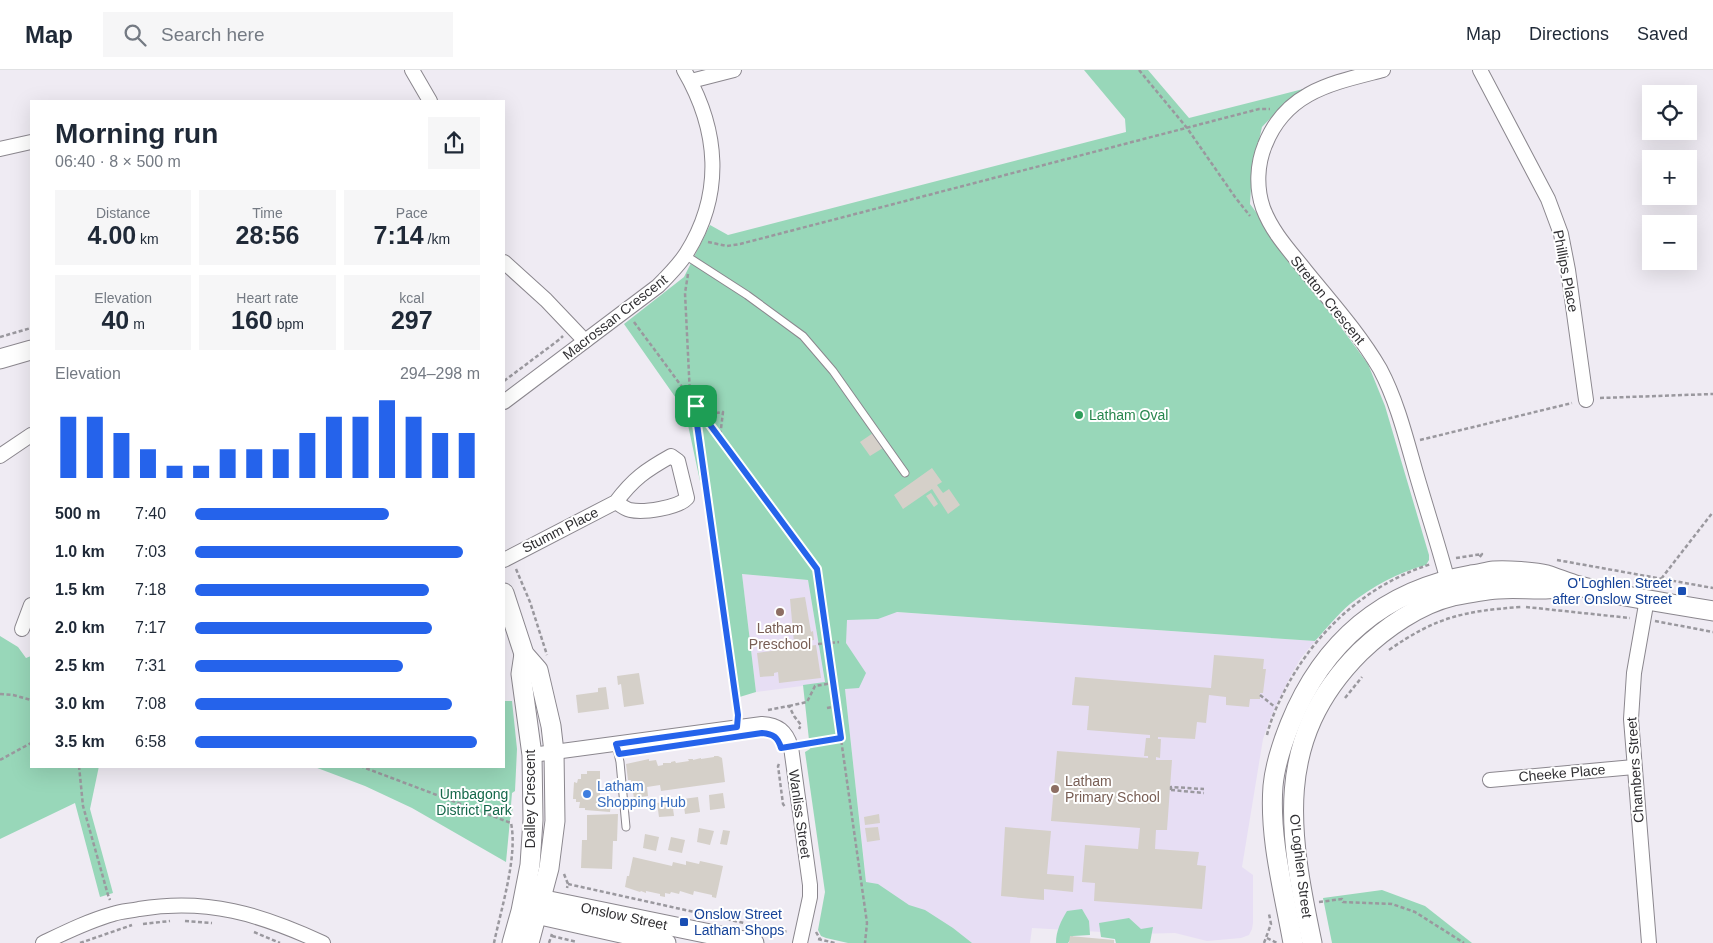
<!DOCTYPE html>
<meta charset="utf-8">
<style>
:root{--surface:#fff;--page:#f6f6f7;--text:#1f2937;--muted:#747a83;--line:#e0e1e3;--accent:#2563eb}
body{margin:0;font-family:Helvetica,sans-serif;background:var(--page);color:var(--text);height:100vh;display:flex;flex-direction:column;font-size:19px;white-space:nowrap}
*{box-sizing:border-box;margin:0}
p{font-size:16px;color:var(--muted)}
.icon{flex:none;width:28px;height:28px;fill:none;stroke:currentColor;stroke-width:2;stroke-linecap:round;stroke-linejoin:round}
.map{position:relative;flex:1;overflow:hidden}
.drawer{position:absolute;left:30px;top:30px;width:475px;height:668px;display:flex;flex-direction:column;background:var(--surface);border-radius:0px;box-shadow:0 5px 20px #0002}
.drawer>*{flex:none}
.controls{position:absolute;left:1642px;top:15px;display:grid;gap:10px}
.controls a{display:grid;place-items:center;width:55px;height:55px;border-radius:0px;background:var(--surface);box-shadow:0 5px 20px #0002;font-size:25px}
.pin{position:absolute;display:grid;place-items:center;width:42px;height:42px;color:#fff;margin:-21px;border-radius:10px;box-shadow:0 2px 8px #0006}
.round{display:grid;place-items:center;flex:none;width:52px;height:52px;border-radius:0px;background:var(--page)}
.headline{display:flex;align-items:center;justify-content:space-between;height:85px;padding:0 25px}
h1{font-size:28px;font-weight:700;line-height:38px}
.figures{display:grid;grid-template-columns:repeat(3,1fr);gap:8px;height:85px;padding:5px 25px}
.figures div{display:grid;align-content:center;border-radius:0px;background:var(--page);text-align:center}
.figures b{font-size:25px;font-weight:700}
.figures small{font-size:14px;font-weight:400}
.figures p{font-size:14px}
.chart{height:140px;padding:10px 25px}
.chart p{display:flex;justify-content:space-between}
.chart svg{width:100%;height:90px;margin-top:5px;stroke:var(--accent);stroke-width:6}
ul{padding:0 25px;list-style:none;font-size:16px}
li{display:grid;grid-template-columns:80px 60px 1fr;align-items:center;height:38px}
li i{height:12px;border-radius:6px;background:var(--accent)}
header{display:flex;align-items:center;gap:30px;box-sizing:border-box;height:70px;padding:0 25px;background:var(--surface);border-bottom:1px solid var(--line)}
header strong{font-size:24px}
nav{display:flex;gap:28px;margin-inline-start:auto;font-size:18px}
.search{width:350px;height:45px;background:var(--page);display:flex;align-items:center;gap:12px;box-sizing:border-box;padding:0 18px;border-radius:0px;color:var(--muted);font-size:19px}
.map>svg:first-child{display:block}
</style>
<header>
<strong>Map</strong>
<div class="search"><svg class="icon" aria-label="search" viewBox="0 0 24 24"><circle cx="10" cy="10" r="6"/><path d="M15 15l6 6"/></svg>Search here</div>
<nav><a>Map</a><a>Directions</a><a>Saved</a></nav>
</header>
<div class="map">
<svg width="1713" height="873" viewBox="0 0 1713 873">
<rect width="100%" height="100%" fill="#efebf3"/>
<g fill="#e7def4">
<polygon points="742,504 808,510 825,613 756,622"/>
<polygon points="836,538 1315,571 1301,588 1290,607 1270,649 1263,669 1242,797 1253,805 1253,853 1252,859 1249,865 1241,868 1207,871 1175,863 1136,864 1032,858 1030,873 873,873"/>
</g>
<g fill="#98d7b9">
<path d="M1084,0H1148L1189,48L1303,19L1284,34L1262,57L1252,101L1250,134L1368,294L1385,336L1429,485V490L1426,495C1398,502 1372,517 1350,534C1337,545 1326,559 1315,571L897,542L878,549L847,550L846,573L866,603L859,618L845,619L866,812L878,814L909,835L925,840L953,858L972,873H848L826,868L821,866L818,860L825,822L805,682L810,679L803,615L825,612L808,510L742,504L756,622L733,629L703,425L685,341L624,254L684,207L710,155L728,165L1126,62L1125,49Z"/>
<polygon points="0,566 18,577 26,588 31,586 31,696 99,696 90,739 113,823 100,827 75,733 0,769"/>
<polygon points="504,631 512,631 517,679 515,721 512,723 511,735 513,738 510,750 506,792 412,738 365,716 312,696 504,696"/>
<polygon points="1382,820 1425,836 1472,873 1332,873 1323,828"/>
<path d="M1082,839L1089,851L1090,865L1073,866L1068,873H1056C1056,861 1061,851 1067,841Z"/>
<polygon points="1129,848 1141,859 1153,857 1150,873 1116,873 1115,869 1101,867 1099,853"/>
</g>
<g fill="#d5d0c9">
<polygon points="873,363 883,378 870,386 860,372"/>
<polygon points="932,398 942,412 937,415 943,423 949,419 960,435 948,444 932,419 903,439 894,425"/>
<polygon points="931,423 938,434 934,437 926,426"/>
<polygon points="805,527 811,562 813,561 814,570 794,573 790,529"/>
<polygon points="816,575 821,608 779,613 778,602 774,603 774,606 760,607 757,583"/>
<polygon points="1214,585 1264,589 1263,599 1266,599 1263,623 1260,623 1260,629 1250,629 1249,637 1226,635 1226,627 1209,625 1206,653 1197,652 1195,669 1158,667 1158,669 1161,669 1160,688 1156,687 1156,690 1172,690 1167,760 1156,760 1155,779 1199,782 1197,795 1206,796 1202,839 1094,831 1095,813 1082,812 1085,775 1138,779 1140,758 1051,751 1057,681 1148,688 1148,686 1144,686 1146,668 1150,668 1150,665 1087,660 1089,636 1072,635 1075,607 1211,618"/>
<polygon points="639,603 644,634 624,637 621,614 618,615 617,606"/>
<polygon points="606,617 609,639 578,643 576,625 598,622 598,618"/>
<polygon points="714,686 718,686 722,688 725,712 661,721 660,715 647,717 648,726 634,728 631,710 628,710 626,694 649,689 649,691 656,690 658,696 663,695 663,693 671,693 671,692 675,691 676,693 689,691 688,689 693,689 693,690 701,688 701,689 714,687"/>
<polygon points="587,701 600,701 600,729 611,729 610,742 585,740 585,738 579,738 580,732 576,732 576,729 573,729 574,712 577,713 578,709 581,709 581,704 587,704"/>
<polygon points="723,723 725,738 710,740 709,725"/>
<polygon points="698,727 700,742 685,744 683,729"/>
<polygon points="672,731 674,746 659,747 657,733"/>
<polygon points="618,744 617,771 613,771 612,799 581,798 582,770 587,770 587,745"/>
<polygon points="879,744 880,753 865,755 864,747"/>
<polygon points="878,757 880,770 867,772 865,758"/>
<polygon points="1005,757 1051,761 1047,804 1074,806 1073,822 1044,819 1044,830 1001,826"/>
<polygon points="699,758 714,761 710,775 697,772"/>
<polygon points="723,760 730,761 727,775 720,774"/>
<polygon points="645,764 659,767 656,781 643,778"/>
<polygon points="671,767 685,770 682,783 668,780"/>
<polygon points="633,787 672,796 673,792 686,795 686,791 699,794 700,791 723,796 716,828 712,827 712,825 694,821 693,825 680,821 679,824 671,822 670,824 665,823 665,827 660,826 660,824 646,821 646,823 641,821 640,822 625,817 627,806 629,806"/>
<polygon points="1070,866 1114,870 1114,873 1069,873"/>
</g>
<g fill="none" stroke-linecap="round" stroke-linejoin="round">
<defs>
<g id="lane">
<polyline points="685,185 747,225 803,266 833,301 905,403"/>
<polyline points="616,674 620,692 626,757"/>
</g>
<g id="street">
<polyline points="412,0 430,31"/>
<path d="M1383,0C1333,13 1286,21 1265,75C1257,94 1256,118 1263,138C1272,162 1289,180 1305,200C1331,232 1359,263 1380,299C1397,331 1406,368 1416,403C1427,441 1440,480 1450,519"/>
<polyline points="1480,0 1548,129 1561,164 1568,200 1586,330"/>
<polyline points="691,11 734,0"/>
<polyline points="0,79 31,72"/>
<polyline points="504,192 546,230 585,271"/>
<path d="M504,332L658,216C668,206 678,196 686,184C724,124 719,60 684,0"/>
<polyline points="0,386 31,365"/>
<path d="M504,490L616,432C633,409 646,400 671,386L678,391L687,428C678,438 643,443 630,440C625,439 620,435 616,432"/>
<polyline points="1647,529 1634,603 1631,649 1649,873"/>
<polyline points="22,559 31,535"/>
<path d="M532,685L762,654C778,655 786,661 791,677L810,815V827L800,873"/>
<polyline points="1490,710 1634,697"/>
<path d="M43,873C66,862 88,851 113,844C121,841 130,841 139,839C208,828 260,844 323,873"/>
</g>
<g id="secondary">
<polyline points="0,289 31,280"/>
<polyline points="504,523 524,584 538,600 551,656 554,682 555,751 549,798 529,873"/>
<polyline points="530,827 754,873"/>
<polyline points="527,842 666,873"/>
<polyline points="512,873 521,841 530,795 533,750 532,685 521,604 524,584"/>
<path d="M1293,873C1284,822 1269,768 1273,716C1275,694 1282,674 1290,654C1323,572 1384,520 1471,505C1479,504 1486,502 1494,501C1506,500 1535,502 1547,505C1557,508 1568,513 1579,516C1622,527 1669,533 1713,541"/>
<path d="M1312,873C1289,763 1272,670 1360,582C1385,558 1419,534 1453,526C1468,523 1484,520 1498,519C1512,518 1526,519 1540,519C1550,519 1560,518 1570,517"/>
</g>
</defs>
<use href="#lane" stroke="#8b878e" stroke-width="9"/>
<use href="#street" stroke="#8b878e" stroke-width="16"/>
<use href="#secondary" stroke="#8b878e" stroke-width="21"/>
<g stroke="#9a989e" stroke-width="2.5" stroke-dasharray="4 2.5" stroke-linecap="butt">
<polyline points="1139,0 1187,58 1235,127 1250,146"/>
<polyline points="708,172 727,176 740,174 1259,39 1270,39"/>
<polyline points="688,204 685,223 690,325"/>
<polyline points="634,252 817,499 867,853 865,873"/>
<polyline points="0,267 31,258"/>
<polyline points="504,311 560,269 563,266"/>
<polyline points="1600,328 1713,324"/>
<polyline points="696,337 695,340 737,643"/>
<polyline points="703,345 723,342 720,367"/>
<polyline points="1420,370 1572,333"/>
<polyline points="1456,488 1482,484 1479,488"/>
<polyline points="1557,490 1713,518"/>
<polyline points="516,499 530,532 547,585"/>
<polyline points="1660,515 1661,509 1713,442"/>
<polyline points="1526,537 1630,548"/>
<polyline points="1655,551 1713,562"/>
<polyline points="818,574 839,572"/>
<path d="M1389,580C1436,547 1464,541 1521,537"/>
<polyline points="0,624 13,625 31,630"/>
<polyline points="1260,625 1275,637"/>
<polyline points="1345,628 1362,607"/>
<polyline points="789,636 807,632 815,616 833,613"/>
<polyline points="827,638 837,636"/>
<polyline points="768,640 789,636 794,646 801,655 799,659"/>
<path d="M1267,665C1270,652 1276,638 1282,626C1312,564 1365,515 1431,494"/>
<polyline points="803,675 841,668"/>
<polyline points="0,690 31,673"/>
<polyline points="779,694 778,696 783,734 786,738"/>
<polyline points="79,696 83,736 108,825 110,830"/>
<path d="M360,696L511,753C518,786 501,839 494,873"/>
<polyline points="1171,720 1171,717 1204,719"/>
<polyline points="1171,720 1204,723"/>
<polyline points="564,804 568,814 567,818"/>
<polyline points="568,814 744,853"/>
<polyline points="1319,832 1342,829 1343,832 1392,834 1415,842 1464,873"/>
<polyline points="185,851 212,853"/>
<polyline points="143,854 170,851"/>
<polyline points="757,856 788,862"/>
<polyline points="254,862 280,873"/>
<polyline points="816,862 820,869"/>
<polyline points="552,866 577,872"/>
<polyline points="1267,868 1277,873"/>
<polyline points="818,869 835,873"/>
<polyline points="80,873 132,855"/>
<polyline points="549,873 552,864"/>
<polyline points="1264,873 1271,854 1269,844"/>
</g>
<use href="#lane" stroke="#fff" stroke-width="7"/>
<use href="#street" stroke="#fff" stroke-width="14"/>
<use href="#secondary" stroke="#fff" stroke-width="19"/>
</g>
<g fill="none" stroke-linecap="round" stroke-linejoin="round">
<defs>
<path id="route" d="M696,336L817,499L841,668L781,678C778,667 773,664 762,663L619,684L616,674L737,657L738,645L695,340Z"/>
</defs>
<use href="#route" stroke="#fff" stroke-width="10"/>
<use href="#route" stroke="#2563eb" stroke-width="6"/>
</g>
<circle fill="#2e9e5b" stroke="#fff" stroke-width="2" cx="1079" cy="345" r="5"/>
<g fill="#1a4fb4" stroke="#fff" stroke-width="2">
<rect x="1677" y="516" width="10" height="10" rx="2.5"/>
<rect x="679" y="847" width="10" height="10" rx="2.5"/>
</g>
<g fill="#8d6e63" stroke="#fff" stroke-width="2">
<circle cx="780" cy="542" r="5"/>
<circle cx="1055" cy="719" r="5"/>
</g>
<circle fill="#3f7fe0" stroke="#fff" stroke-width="2" cx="587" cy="724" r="5"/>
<g text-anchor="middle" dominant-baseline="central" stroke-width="4" stroke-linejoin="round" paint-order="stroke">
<g font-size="14" fill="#313033" stroke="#fff">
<text transform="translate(1566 201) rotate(79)">Phillips Place</text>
<text transform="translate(1328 230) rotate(51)">Stretton Crescent</text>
<text transform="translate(615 247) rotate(-38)">Macrossan Crescent</text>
<text transform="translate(560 460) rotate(-27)">Stumm Place</text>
<text transform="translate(1635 700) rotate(-94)">Chambers Street</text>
<text transform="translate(1562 703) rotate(-5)">Cheeke Place</text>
<text transform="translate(530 729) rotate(-90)">Dalley Crescent</text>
<text transform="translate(800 744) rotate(82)">Wanliss Street</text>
<text transform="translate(1301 796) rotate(83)">O'Loghlen Street</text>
<text transform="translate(624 846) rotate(12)">Onslow Street</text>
</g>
<g font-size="14" fill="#27864d" stroke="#fff" text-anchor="start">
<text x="1089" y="345">Latham Oval</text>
</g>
<g font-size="14" fill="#164399" stroke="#fff" text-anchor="end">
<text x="1672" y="513">O'Loghlen Street<tspan x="1672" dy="16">after Onslow Street</tspan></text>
<text x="694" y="844" text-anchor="start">Onslow Street<tspan x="694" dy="16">Latham Shops</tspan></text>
</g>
<g font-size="14" fill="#785e54" stroke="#fff">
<text x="780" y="558">Latham<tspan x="780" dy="16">Preschool</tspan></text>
<text x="1065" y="711" text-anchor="start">Latham<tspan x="1065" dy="16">Primary School</tspan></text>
</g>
<g font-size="14" fill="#366cbe" stroke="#fff" text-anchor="start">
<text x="597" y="716">Latham<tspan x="597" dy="16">Shopping Hub</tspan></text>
</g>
<g font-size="14" fill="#146749" stroke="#fff">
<text x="474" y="724">Umbagong<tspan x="474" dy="16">District Park</tspan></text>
</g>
</g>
</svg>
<div class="controls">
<a><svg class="icon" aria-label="locate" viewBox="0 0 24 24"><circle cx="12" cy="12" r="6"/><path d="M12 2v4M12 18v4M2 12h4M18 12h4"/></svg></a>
<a>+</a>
<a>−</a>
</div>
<div class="pin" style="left:696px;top:336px;background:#1e9e55"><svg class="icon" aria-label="arrive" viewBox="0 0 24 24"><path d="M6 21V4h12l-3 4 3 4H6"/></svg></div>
<section class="drawer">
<div class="headline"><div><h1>Morning run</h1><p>06:40 · 8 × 500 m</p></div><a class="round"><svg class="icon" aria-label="share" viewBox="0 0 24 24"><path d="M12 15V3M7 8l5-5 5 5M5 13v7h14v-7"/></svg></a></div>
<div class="figures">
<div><p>Distance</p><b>4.00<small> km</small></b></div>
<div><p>Time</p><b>28:56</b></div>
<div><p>Pace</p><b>7:14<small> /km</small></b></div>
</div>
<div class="figures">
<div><p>Elevation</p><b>40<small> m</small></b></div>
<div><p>Heart rate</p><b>160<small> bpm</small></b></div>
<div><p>kcal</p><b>297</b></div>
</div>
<div class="chart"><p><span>Elevation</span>294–298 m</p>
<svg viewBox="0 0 160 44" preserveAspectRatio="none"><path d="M5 44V14M15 44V14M25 44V22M35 44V30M45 44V38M55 44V38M65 44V30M75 44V30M85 44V30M95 44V22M105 44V14M115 44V14M125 44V6M135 44V14M145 44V22M155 44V22"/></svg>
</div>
<ul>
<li><b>500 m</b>7:40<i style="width:68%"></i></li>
<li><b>1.0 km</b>7:03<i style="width:94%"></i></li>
<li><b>1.5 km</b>7:18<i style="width:82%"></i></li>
<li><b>2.0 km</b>7:17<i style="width:83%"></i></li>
<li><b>2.5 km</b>7:31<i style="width:73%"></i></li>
<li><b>3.0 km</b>7:08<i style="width:90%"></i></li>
<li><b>3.5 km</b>6:58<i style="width:99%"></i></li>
</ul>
</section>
</div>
